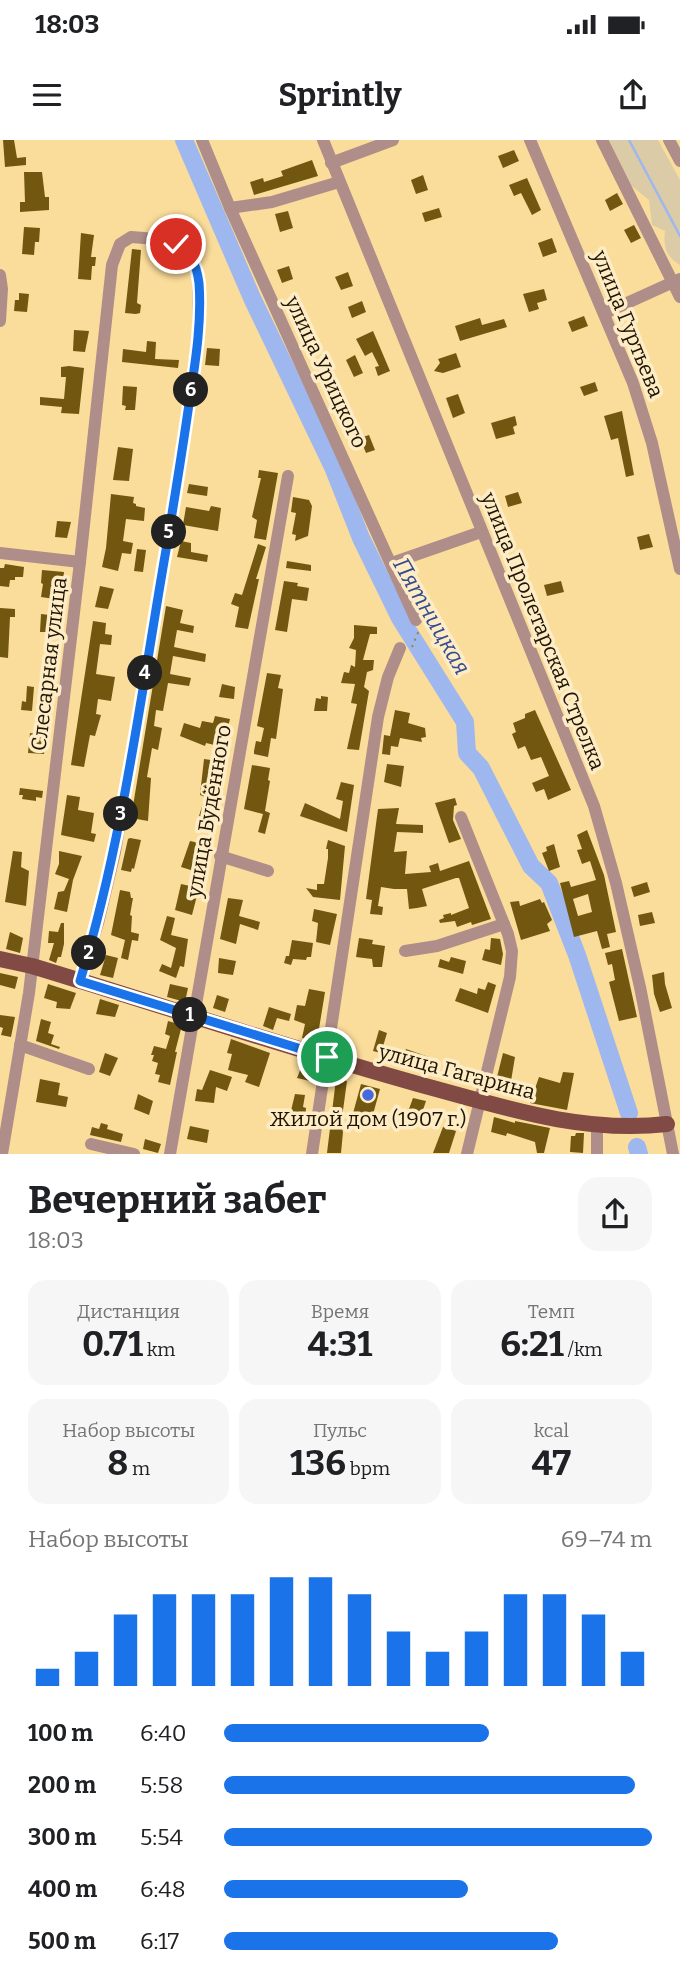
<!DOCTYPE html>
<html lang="ru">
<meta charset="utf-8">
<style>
:root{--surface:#fff;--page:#f6f6f6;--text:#202124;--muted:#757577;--accent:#1a73e8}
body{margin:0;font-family:Bitter,serif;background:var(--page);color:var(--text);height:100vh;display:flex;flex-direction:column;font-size:26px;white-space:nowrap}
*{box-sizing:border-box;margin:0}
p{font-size:23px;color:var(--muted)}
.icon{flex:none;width:38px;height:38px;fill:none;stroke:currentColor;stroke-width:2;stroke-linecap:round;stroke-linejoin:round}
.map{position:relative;height:1014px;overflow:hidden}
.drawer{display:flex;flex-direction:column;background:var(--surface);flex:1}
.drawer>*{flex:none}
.pin{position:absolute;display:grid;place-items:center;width:60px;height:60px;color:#fff;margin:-30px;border:4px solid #fff;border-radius:50%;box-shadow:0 2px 7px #0007}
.km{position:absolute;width:35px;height:35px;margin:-18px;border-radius:50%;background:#222;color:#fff;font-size:19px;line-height:35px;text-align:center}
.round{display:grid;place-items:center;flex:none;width:74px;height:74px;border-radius:21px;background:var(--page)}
.head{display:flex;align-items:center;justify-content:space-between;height:119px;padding:0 28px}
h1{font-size:38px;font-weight:700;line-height:52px}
.stats{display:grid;grid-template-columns:repeat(3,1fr);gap:10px;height:119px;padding:7px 28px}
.stats div{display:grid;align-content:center;border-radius:18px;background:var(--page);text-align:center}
.stats b{font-size:35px;font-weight:700}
.stats small{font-size:19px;font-weight:400}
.stats p{font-size:19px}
.chart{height:196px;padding:14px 28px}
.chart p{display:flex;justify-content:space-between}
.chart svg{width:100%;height:126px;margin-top:7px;stroke:var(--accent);stroke-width:6}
ul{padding:0 28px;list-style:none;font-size:23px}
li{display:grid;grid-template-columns:112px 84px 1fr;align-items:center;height:52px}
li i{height:18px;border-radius:9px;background:var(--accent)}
.status{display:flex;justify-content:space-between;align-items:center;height:49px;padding:0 35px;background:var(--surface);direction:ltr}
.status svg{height:19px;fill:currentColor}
header{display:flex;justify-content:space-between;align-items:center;height:91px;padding:0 28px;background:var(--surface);font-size:32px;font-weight:700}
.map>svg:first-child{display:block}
</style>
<div class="status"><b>18:03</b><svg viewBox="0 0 49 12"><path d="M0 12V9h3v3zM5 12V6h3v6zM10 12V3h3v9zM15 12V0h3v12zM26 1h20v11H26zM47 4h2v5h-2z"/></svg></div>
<header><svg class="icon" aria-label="menu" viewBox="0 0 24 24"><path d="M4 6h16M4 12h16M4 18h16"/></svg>Sprintly<svg class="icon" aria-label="share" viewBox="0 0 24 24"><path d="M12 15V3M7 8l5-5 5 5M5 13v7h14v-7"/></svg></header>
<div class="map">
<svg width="680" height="1014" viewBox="0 0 680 1014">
<rect width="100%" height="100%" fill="#fbdd9b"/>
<path fill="#dbcba7" d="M609,0H658L680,40V125C666,117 663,106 665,91L652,85L649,60L628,43Z"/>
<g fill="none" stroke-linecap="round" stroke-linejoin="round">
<polyline stroke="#9fb7ef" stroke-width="2.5" points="629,0 680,96"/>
<g stroke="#9fb7ef" stroke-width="18">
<polyline points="184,0 252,158 333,327 361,398 400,478 465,582 467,613 481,628 531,726 549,743 577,815 629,973"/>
<polyline points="637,1007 639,1014"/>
</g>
</g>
<g fill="#71570f" fill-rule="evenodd">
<polygon points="3,0 14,0 17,18 26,17 26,25 5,27"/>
<polygon points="514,10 519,21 503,28 498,16"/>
<polygon points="312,20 318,36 254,55 250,42 263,38 264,42 283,36 281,31"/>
<polygon points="24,32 42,32 45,57 49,57 49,70 20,72 20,62 25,62"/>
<polygon points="423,35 428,50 416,54 411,40"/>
<polygon points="527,38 541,70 532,75 521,53 514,56 509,45"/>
<polygon points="617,53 623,64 610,71 605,60"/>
<polygon points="439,68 442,77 425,82 422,73"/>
<polygon points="288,71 293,88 280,92 275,74"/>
<polygon points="634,85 641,98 631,103 624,90"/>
<polygon points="24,87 40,88 39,102 35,102 34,115 22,114"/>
<polygon points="81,93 94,95 91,117 96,117 95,126 92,126 91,140 78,139"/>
<polygon points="552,98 557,112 543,117 538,103"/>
<polygon points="132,109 141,110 137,163 141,165 140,173 136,174 125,173"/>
<polygon points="289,126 293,139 282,143 277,130"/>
<polygon points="348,132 353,146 341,150 335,137"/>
<polygon points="544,149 547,160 537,163 539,169 529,172 523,154"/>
<polygon points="19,153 29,154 27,172 14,171 15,160 19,160"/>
<polygon points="362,161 366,172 352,178 348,167"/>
<polygon points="584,176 588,186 572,192 568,182"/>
<polygon points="480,178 482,185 504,179 507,187 460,201 455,186"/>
<polygon points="74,190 89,191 85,212 73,211"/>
<polygon points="373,191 390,231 378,236 375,227 379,226 372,212 365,216 356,199"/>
<polygon points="147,201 156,202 155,219 179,220 178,228 122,222 123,209 146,212"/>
<polygon points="207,208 220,209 219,226 205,225"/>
<polygon points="456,213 461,227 443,233 434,231 440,223 438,219"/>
<polygon points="355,215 363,233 354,237 346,220"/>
<polygon points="69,226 84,228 79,274 61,273 62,267 40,265 40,257 64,259 66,237 61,237 61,227"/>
<polygon points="595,242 598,251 584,256 580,247"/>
<polygon points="123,246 137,247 135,270 125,270 126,266 122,265"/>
<polygon points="458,254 465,273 453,278 446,258"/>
<polygon points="622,271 634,335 626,337 618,298 611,300 604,276"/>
<polygon points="515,276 517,285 513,287 515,294 496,299 491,283"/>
<polygon points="369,295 375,310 366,313 360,298"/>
<polygon points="118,307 133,309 129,341 113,340"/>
<polygon points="259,330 278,333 266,400 254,398 257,380 252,377 261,338 258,338"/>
<polygon points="189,344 208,347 207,356 187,353"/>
<polygon points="518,352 522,363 508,367 505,356"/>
<polygon points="111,354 134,357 133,363 136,364 136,366 145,368 144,381 126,379 123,401 133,403 131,414 122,413 118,431 102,427 106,408"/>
<polygon points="293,357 309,360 312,366 308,396 295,401 296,395 292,394 296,373 291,372"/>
<polygon points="211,366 221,368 218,391 183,385 186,367 209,371"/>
<polygon points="57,381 71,382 67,398 55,397"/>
<polygon points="649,394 653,407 640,410 637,397"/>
<polygon points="181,401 191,403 191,412 208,415 207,422 177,417"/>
<polygon points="258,404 266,407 256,439 259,439 248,489 235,487 239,467 231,464 235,453 242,455"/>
<polygon points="137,409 146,410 143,432 134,431"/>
<polygon points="287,421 311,425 311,431 286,428"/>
<polygon points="5,424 24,427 23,437 15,437 15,440 10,440 9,447 0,446 0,428 4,428"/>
<polygon points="42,430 64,432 61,460 41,457 43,444 41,443"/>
<polygon points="284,441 298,443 297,446 309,448 307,461 292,459 287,492 275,490"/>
<polygon points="561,441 564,452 547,456 544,445"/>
<polygon points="100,446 114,449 108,469 95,467"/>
<polygon points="166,466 183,470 180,483 194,486 193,493 177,490 174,507 206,514 205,522 173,516 170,534 191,538 189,546 168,543 163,571 156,570 154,586 162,588 158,610 152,608 147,637 151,638 148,681 131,678"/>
<polygon points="0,468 15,469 15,477 10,477 8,518 0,517"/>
<polygon points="41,474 50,475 50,481 58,482 57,492 40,492"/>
<polygon points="93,481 106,483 105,494 112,495 111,505 100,504 96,534 115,537 111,561 98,559 96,574 101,575 95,596 90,595 84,627 71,625"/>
<polygon points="354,485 377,487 377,494 370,494 363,520 374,520 373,530 367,532 364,547 369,551 359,610 347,609 357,564 351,563 355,544 341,543 344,532 349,533 351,525 355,527 356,510 349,508 354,498"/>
<polygon points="267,533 281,535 278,548 283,549 276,599 271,598 268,617 254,614 254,611 256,601 261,602 264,588 257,586"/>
<polygon points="222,544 235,547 234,559 219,557"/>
<polygon points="27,546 34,547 32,571 21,570 22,561 26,562"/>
<polygon points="321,556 328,557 327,571 314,571 316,558 321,559"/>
<polygon points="395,570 410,573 408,583 425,588 426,597 421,598 422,602 400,598 398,607 391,606 390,615 382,614 384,595 390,596"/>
<polygon points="535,570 571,650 548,660 544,649 536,652 532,643 549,636 541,617 531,620 525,606 518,609 512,594 516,592 513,583 525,578 525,574"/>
<polygon points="215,576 230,579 223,607 206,603 205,606 180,596 184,583 200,588 202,581 213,583"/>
<polygon points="30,593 46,595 44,614 28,613"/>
<polygon points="204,619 218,621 217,623 223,624 218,661 220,662 213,681 199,676 205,657 200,655"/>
<polygon points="387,624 404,626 401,647 384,642"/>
<polygon points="252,625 270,628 268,640 270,641 265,671 270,673 265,694 258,692 263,674 244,669"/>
<polygon points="341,642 354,645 347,692 300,676 305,663 340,679 343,661 336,659"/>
<polygon points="20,648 43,651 42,658 36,657 36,661 22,659 23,655 19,655"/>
<polygon points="67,655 80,657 78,670 94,673 91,693 96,694 94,702 61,695"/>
<polygon points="455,658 457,665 454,666 453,680 461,699 449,703 435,663"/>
<polygon points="399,668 396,684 423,685 423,693 397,692 394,712 407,711 405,734 431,732 429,726 438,723 440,731 469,721 491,779 472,785 471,782 457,787 455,781 440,783 439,780 444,778 443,775 451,773 451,775 469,768 459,738 456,738 422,749 427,766 417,768 409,769 407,749 394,749 381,747 378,766 383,767 382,775 370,774 372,760 366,759 378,669"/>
<path d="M587,690L604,735L616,792L607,794L610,807L602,809L597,791L574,797L560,743L569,741L571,747L596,740L590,721L582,724L577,710L582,709L577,695ZM588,754L592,772L578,776L573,759Z"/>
<polygon points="130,698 141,700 134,729 132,728 131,732 121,730 128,699"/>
<polygon points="328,700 345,706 340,760 313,757 306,748 317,750 317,744 324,744 328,718 328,709 326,709"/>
<polygon points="190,701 208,705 204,721 198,719 194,731 181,727"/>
<polygon points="554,704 560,727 549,731 542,713 547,711 546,707"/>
<polygon points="13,711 22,712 21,727 29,731 26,766 5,762"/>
<polygon points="59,711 82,716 73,740 67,772 54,769 58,752 64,751 69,739 55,734 59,724"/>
<polygon points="647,742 650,752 634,757 631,747"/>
<polygon points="181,744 199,748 192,775 175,770"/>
<polygon points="120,750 130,752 131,758 133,758 130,775 132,776 131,792 139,794 138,801 132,800 128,820 121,818 125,800 111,795"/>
<polygon points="228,758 243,760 239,776 260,782 258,790 240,784 236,804 220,799"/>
<polygon points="540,759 542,763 544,762 552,780 547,784 550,791 521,800 510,762 519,761 520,766"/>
<polygon points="314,769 337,774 330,805 316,802 318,783 312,781"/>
<polygon points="652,772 655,783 640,786 638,775"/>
<polygon points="167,776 175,778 171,795 188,799 184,827 180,826 176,838 159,831 162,824 171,828 176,808 160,800"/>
<polygon points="61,783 64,783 64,804 61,817 58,817 56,823 49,820 54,803 48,803 49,791 58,792"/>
<polygon points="10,792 23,798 20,813 6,809"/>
<polygon points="359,798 373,800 372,804 385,806 382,827 373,827 372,819 356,817"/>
<polygon points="491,798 500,799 503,814 501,825 482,820 485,809 490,810"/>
<polygon points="292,800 313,803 311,817 307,817 306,820 293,819 291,825 284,823 286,816 289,816"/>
<polygon points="622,809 637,877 619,881 609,842 615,840 612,824 608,825 605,813"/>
<polygon points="106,815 118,818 113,838 100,835"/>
<polygon points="451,817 466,821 463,834 438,827 440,819 449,822"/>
<polygon points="219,818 236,821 233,835 218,833"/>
<polygon points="664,832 665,844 672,868 660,872 654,854 652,835"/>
<polygon points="0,833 18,837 15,849 0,845"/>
<polygon points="488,842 496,845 488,873 455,861 460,848 477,854 478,848 485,850"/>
<polygon points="48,844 76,853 70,869 56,868 57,862 44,858"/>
<polygon points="170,844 188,848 185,862 167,857"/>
<polygon points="309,849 325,852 317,901 302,898 305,884 294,880 297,865 305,866"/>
<polygon points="217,855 229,859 225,872 213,868"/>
<polygon points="100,859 119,865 115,877 96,874"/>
<polygon points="269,867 291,874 289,881 277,878 273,890 263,886"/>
<polygon points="0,875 15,877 11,897 1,895 3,888 0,887"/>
<polygon points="41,879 51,882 48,893 54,895 51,904 60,907 59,909 36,901"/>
<polygon points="168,881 182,885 175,912 177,912 170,945 158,942 160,935 155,934 158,923 152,921 154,915 151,915 154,906 166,909 170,896 165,894"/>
<polygon points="379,890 387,893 381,913 373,911"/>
<polygon points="231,899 270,913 259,947 245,942 248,935 228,930 232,914 227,913"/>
<polygon points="406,909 429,917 425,931 404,926 405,921 402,920"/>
<polygon points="105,913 118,918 110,936 99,932"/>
<polygon points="503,913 515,917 511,941 517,943 513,957 500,953 503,938 497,937"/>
<polygon points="303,923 313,925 310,941 297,938"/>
<polygon points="210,930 232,937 227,951 216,947 214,963 195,961 197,949 202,950"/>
<polygon points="563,932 574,933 567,970 530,963 539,937 560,943"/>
<polygon points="40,939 60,943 58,955 68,957 66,967 36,962"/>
<polygon points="336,939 347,941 341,985 343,992 341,1013 327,1013"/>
<polygon points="361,944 380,949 372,978 352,977"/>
<polygon points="138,954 153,961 149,975 134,969"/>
<polygon points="295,954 305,955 303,967 306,968 305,982 289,979"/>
<polygon points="413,958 426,961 422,973 409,969"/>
<polygon points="494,977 515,983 515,981 550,988 544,1013 537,1013 535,1002 507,993 506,996 491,992"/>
<polygon points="101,983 108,985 107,989 123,994 121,1002 90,995 92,987 99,989"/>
<polygon points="190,986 209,990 207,1003 187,999"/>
<polygon points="443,987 456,991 449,1013 433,1013"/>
<polygon points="576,993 584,993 583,1013 570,1012 571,996 575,996"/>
<polygon points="145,999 161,1004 158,1013 143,1009"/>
</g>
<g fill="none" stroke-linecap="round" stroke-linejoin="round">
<polyline stroke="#978254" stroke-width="2" stroke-dasharray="2 5" stroke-linecap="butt" points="412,507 419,490"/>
<g stroke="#af8e8a" stroke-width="12">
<polyline points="202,0 230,68 416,480"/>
<polyline points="323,0 594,666 616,743 640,847 673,1014"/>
<polyline points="530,0 633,243 652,303 680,429"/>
<polyline points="602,0 680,157"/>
<polyline points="669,0 680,21"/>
<polyline points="331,23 393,0"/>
<polyline points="230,68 272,62 339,42"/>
<polyline points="0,135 2,149 0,181"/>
<polyline points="605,173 680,139"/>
<polyline points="0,413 80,422"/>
<polyline points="392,423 481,392"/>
<polyline points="461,677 508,794 512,811 510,837 467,1014"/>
<polyline points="220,716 268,731"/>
<polyline points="405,811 437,806 504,784"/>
<polyline points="20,905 89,929"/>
<polyline points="91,1004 134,1014"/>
<polyline points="2,1014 29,853 80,422 112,125 120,104 131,97 157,99 182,107 192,118 198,135 199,190 175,356 115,712 98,783 80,841"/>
<polyline points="170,1014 288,336"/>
<polyline points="312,1014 378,577 388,537 400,508"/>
<polyline points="597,1014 597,986"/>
</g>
<path stroke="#814a44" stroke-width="16" d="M0,819L32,826C161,865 288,908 418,944C500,966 581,994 667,984"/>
</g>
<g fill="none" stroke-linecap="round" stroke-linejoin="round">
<defs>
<path id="route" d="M176,104C192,112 197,127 199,143C202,184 195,224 189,264C182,313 174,362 166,410C141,554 123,700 80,841L327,917"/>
</defs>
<use href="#route" stroke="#fff" stroke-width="14"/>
<use href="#route" stroke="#1a73e8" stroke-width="9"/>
</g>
<circle fill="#456add" stroke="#fdecc5" stroke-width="2.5" cx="368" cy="955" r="7"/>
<g text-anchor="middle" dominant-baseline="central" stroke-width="7" stroke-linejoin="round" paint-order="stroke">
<g font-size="21" fill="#1f1500" stroke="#fdecc5">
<text transform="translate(628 184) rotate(68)">улица Гуртьева</text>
<text transform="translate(326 232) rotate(65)">улица Урицкого</text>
<text transform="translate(543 491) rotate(68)">улица Пролетарская Стрелка</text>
<text transform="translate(49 524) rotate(-83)">Слесарная улица</text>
<text transform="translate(209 671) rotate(-80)">улица Будённого</text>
<text transform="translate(457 932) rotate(15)">улица Гагарина</text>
</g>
<g font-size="21" fill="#1f1500" stroke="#fdecc5">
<text x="368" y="979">Жилой дом (1907 г.)</text>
</g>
<g font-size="23" font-style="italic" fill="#344c8f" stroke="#fdecc5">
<text transform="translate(432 476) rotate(60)">Пятницкая</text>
</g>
</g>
</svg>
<div class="pin" style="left:327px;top:917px;background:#1e9e55"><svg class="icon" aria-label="arrive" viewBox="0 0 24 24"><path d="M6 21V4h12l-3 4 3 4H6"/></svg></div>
<div class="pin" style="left:176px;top:104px;background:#d93025"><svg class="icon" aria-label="check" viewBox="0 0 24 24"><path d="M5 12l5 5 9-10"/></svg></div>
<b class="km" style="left:190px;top:875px">1</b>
<b class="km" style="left:89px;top:813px">2</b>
<b class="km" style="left:121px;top:674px">3</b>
<b class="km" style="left:145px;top:533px">4</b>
<b class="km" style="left:169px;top:392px">5</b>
<b class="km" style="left:191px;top:250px">6</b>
</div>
<section class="drawer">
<div class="head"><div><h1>Вечерний забег</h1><p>18:03</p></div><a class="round"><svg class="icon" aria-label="share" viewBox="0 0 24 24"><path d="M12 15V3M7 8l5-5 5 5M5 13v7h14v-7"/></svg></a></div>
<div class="stats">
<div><p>Дистанция</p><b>0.71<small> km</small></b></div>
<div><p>Время</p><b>4:31</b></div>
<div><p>Темп</p><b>6:21<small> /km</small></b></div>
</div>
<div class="stats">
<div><p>Набор высоты</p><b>8<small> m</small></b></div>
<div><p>Пульс</p><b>136<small> bpm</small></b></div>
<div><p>kcal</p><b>47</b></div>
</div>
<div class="chart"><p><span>Набор высоты</span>69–74 m</p>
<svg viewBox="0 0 160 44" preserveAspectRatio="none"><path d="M5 44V38M15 44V32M25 44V19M35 44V12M45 44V12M55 44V12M65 44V6M75 44V6M85 44V12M95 44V25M105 44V32M115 44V25M125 44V12M135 44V12M145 44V19M155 44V32"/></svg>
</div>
<ul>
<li><b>100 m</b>6:40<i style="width:62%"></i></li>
<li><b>200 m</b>5:58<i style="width:96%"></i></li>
<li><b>300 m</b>5:54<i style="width:100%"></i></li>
<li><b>400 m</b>6:48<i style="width:57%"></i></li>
<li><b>500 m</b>6:17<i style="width:78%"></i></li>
</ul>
</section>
